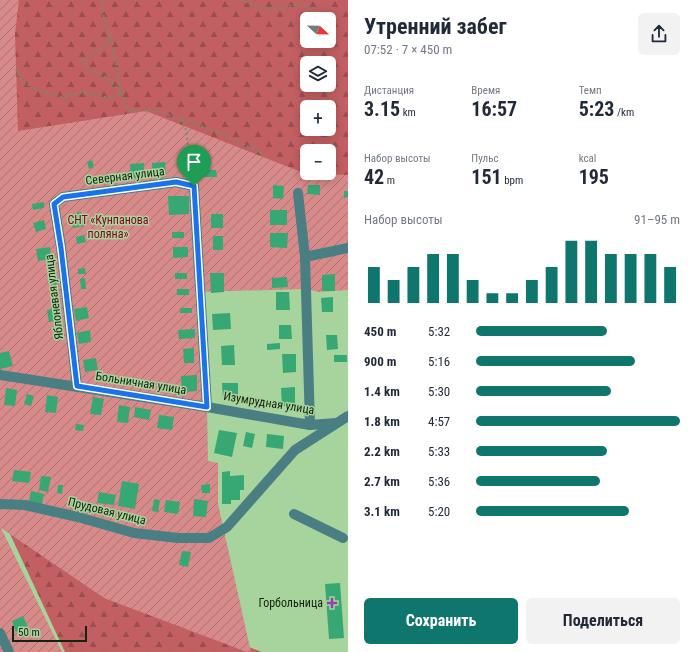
<!DOCTYPE html>
<html lang="ru">
<meta charset="utf-8">
<style>
:root{--surface:#fff;--page:#f2f2f3;--text:#1f2937;--muted:#747a83;--accent:#0f766e}
body{margin:0;font-family:"Roboto Condensed",sans-serif;background:var(--page);color:var(--text);height:100vh;display:flex;flex-direction:column;font-size:15px;white-space:nowrap}
*{box-sizing:border-box;margin:0}
p{font-size:13px;color:var(--muted)}
.icon{flex:none;width:22px;height:22px;fill:none;stroke:currentColor;stroke-width:2;stroke-linecap:round;stroke-linejoin:round}
.map{position:relative;flex:1;overflow:hidden}
.drawer{display:flex;flex-direction:column;background:var(--surface);width:348px}
.drawer>*{flex:none}
.needle{width:26px;rotate:112deg}
.tools{position:absolute;left:300px;top:12px;display:grid;gap:8px}
.tools a{display:grid;place-items:center;width:36px;height:36px;border-radius:6px;background:var(--surface);box-shadow:0 2px 10px #0003;font-size:20px}
.scale{position:absolute;left:12px;bottom:10px;width:75px;box-sizing:border-box;padding-left:4px;border:2px solid #12230e;border-top:0;font-size:11px;line-height:14px;white-space:nowrap;color:#12230e;-webkit-text-stroke:3px #a7d39c;paint-order:stroke}
.pin{position:absolute;display:grid;place-items:center;width:34px;height:34px;color:#fff;margin:-41px -17px;border-radius:50% 50% 50% 0;rotate:-45deg;box-shadow:0 0 4px #0007}
.pin .icon{rotate:45deg}
.round{display:grid;place-items:center;flex:none;width:42px;height:42px;border-radius:6px;background:var(--page)}
.head{display:flex;align-items:center;justify-content:space-between;height:68px;padding:0 16px}
h1{font-size:22px;font-weight:700;line-height:30px}
.metrics{display:grid;grid-template-columns:repeat(3,1fr);gap:6px;height:68px;padding:4px 16px}
.metrics div{display:grid;align-content:center}
.metrics b{font-size:20px;font-weight:700}
.metrics small{font-size:11px;font-weight:400}
.metrics p{font-size:11px}
.chart{height:112px;padding:8px 16px}
.chart p{display:flex;justify-content:space-between}
.chart svg{width:100%;height:72px;margin-top:4px;stroke:var(--accent);stroke-width:6}
.action{display:flex;gap:8px;margin-top:auto;padding:8px 16px}
.action a{flex:1;height:46px;border-radius:6px;background:var(--accent);color:#fff;font-size:16px;font-weight:700;line-height:46px;text-align:center}
.action a+a{background:var(--page);color:var(--text)}
ul{padding:0 16px;list-style:none;font-size:13px}
li{display:grid;grid-template-columns:64px 48px 1fr;align-items:center;height:30px}
li i{height:10px;border-radius:5px;background:var(--accent)}
main{display:flex;flex:1;min-height:0}
.map>svg:first-child{display:block}
</style>
<main>
<div class="map">
<svg width="348" height="652" viewBox="0 0 348 652">
<defs>
<pattern id="forest-firs" width="22" height="20" patternUnits="userSpaceOnUse"><rect width="22" height="20" fill="#c25f62"/><path d="M5 1l3.5 6h-7zM16 11l3.5 6h-7z" fill="#9c4e4f"/></pattern>
<pattern id="garden-furrows" width="10" height="10" patternUnits="userSpaceOnUse"><rect width="10" height="10" fill="#d78a8a"/><path d="M-1 1l2-2M0 10L10 0M9 11l2-2" fill="none" stroke="#ad706f"/></pattern>
</defs>
<rect width="100%" height="100%" fill="#a7d39c"/>
<g fill="url(#forest-firs)" fill-rule="evenodd">
<path d="M1,0H348V184L6,138L0,59ZM307,19H329V41H307ZM307,63H329V85H307ZM307,107H329V129H307ZM307,151H329V173H307Z"/>
<polygon points="3,519 105,593 262,652 65,652"/>
</g>
<polygon fill="url(#garden-furrows)" points="0,0 19,0 15,34 18,131 146,111 304,173 348,175 348,290 319,292 306,289 195,292 202,399 207,407 208,461 218,463 218,504 251,652 247,652 104,598 1,528 62,652 0,652"/>
<g fill="#37a874">
<polygon points="205,149 205,163 191,163 191,150"/>
<polygon points="92,160 94,167 89,169 87,162"/>
<polygon points="165,162 166,177 153,177 152,163"/>
<polygon points="144,163 144,178 131,178 130,164"/>
<polygon points="202,170 216,170 217,177 202,177"/>
<polygon points="273,185 284,186 283,199 273,198"/>
<polygon points="308,185 320,185 320,195 307,194"/>
<polygon points="344,191 348,191 348,197 344,198"/>
<polygon points="168,196 189,196 189,214 169,215"/>
<polygon points="44,202 44,208 33,210 32,204"/>
<rect x="270" y="210" width="17" height="15"/>
<polygon points="81,212 84,226 73,228 71,214"/>
<rect x="211" y="214" width="12" height="14"/>
<polygon points="44,220 46,229 36,232 33,223"/>
<rect x="172" y="232" width="12" height="6"/>
<polygon points="270,233 288,233 287,248 270,247"/>
<polygon points="84,235 86,242 77,244 76,237"/>
<rect x="213" y="236" width="10" height="14"/>
<polygon points="50,247 51,259 38,261 36,249"/>
<polygon points="173,247 188,247 188,257 173,258"/>
<polygon points="85,268 86,274 78,274 78,269"/>
<rect x="175" y="273" width="12" height="6"/>
<polygon points="210,273 224,273 224,292 211,293"/>
<polygon points="335,274 335,291 322,291 322,275"/>
<polygon points="58,277 59,284 49,285 48,279"/>
<polygon points="287,277 288,287 272,288 272,278"/>
<polygon points="85,278 86,289 81,289 80,279"/>
<rect x="177" y="289" width="12" height="6"/>
<polygon points="276,292 289,292 290,310 276,310"/>
<polygon points="333,297 333,312 322,312 321,298"/>
<polygon points="87,307 89,318 76,321 74,309"/>
<polygon points="57,308 60,320 49,322 47,310"/>
<rect x="180" y="308" width="12" height="5"/>
<polygon points="230,313 231,329 213,330 212,314"/>
<polygon points="279,325 291,325 292,339 279,339"/>
<polygon points="195,329 195,338 179,339 178,330"/>
<polygon points="90,330 91,342 79,344 77,333"/>
<polygon points="326,335 337,335 338,349 327,350"/>
<polygon points="280,343 280,349 267,350 267,344"/>
<polygon points="234,345 235,365 222,365 221,346"/>
<polygon points="194,348 194,363 184,363 183,349"/>
<polygon points="9,351 13,366 0,369 0,353"/>
<polygon points="282,354 296,354 296,372 283,373"/>
<rect x="334" y="355" width="13" height="7"/>
<polygon points="96,358 98,370 85,372 83,360"/>
<polygon points="197,375 197,391 182,392 181,376"/>
<polygon points="222,383 238,383 238,397 223,398"/>
<polygon points="295,387 295,405 282,406 281,388"/>
<polygon points="6,388 17,390 15,406 4,405"/>
<polygon points="27,394 34,396 31,406 24,404"/>
<polygon points="47,395 58,397 56,413 45,412"/>
<polygon points="93,397 104,399 101,415 90,414"/>
<polygon points="119,405 130,407 128,423 117,422"/>
<polygon points="135,407 151,410 149,420 134,417"/>
<polygon points="159,415 174,417 172,430 157,428"/>
<polygon points="76,424 84,425 83,431 75,430"/>
<polygon points="219,430 237,433 232,457 214,453"/>
<polygon points="246,432 255,434 252,448 243,446"/>
<polygon points="267,434 284,436 283,449 266,447"/>
<polygon points="14,470 31,472 29,483 12,481"/>
<polygon points="230,471 230,476 244,475 244,490 240,490 240,500 231,500 231,504 222,504 222,472"/>
<polygon points="41,476 51,477 48,492 39,490"/>
<polygon points="122,481 139,484 135,509 118,506"/>
<polygon points="210,484 210,493 202,493 201,485"/>
<polygon points="58,485 63,485 62,494 57,493"/>
<polygon points="31,491 44,494 42,504 29,501"/>
<polygon points="99,492 116,495 114,505 97,503"/>
<polygon points="154,499 160,500 158,512 152,511"/>
<polygon points="194,499 208,501 206,517 193,516"/>
<polygon points="166,500 180,502 178,514 164,512"/>
<polygon points="182,551 191,552 188,567 179,565"/>
<polygon points="340,583 344,638 329,639 325,584"/>
<polygon points="23,616 28,627 16,632 12,621"/>
</g>
<g fill="none" stroke-linecap="round" stroke-linejoin="round">
<g stroke="#6e9066" stroke-width="2" stroke-dasharray="2 3" stroke-linecap="butt">
<path d="M102,0C103,13 104,26 111,37L121,92L129,111H137L154,110L221,133L265,155"/>
<polyline points="241,0 256,6 273,9 293,5 304,6 315,13"/>
<polyline points="16,69 21,80 37,90 62,97 84,92 105,97 118,96 121,92 104,76 88,69 83,60 100,49 111,37"/>
<polyline points="181,119 186,130 192,177"/>
</g>
<g stroke="#497f82" stroke-width="10">
<polyline points="298,193 305,257 310,425"/>
<polyline points="305,257 348,248"/>
<polyline points="0,375 207,407 310,425 336,423"/>
<polyline points="77,386 61,247 54,204 63,197 176,182 194,186 207,407"/>
<polyline points="0,504 25,505 78,517 134,533 178,538 209,538 227,527 295,450 348,416"/>
<polyline points="294,514 343,538"/>
<polyline points="0,633 9,652"/>
</g>
</g>
<g fill="none" stroke-linecap="round" stroke-linejoin="round">
<defs>
<polygon id="route" points="176,182 194,186 207,407 77,386 61,248 54,204 63,197"/>
</defs>
<use href="#route" stroke="#fff" stroke-width="8"/>
<use href="#route" stroke="#1a73e8" stroke-width="5"/>
</g>
<path fill="#963eab" stroke="#a7d39c" stroke-width="1.5" d="M330 597h4v4h4v4h-4v4h-4v-4h-4v-4h4z"/>
<g text-anchor="middle" dominant-baseline="central" stroke-width="3" stroke-linejoin="round" paint-order="stroke">
<g font-size="12" fill="#12230e" stroke="#a7d39c">
<text transform="translate(125 176) rotate(-7)">Северная улица</text>
<text transform="translate(54 297) rotate(-97)">Яблоневая улица</text>
<text transform="translate(141 383) rotate(9)">Больничная улица</text>
<text transform="translate(269 403) rotate(9)">Изумрудная улица</text>
<text transform="translate(107 511) rotate(14)">Прудовая улица</text>
</g>
<g font-size="12" fill="#880421" stroke="#a7d39c">
<text x="108" y="220">СНТ «Кунпанова<tspan x="108" dy="14">поляна»</tspan></text>
</g>
<g font-size="12" fill="#12230e" stroke="#a7d39c" text-anchor="end">
<text x="323" y="603">Горбольница</text>
</g>
</g>
</svg>
<div class="tools">
<a><svg class="needle" viewBox="-14 -14 28 28"><path d="M0-13l5 13h-10z" fill="#e53935"/><path d="M0 13l5-13h-10z" fill="#747a83"/></svg></a>
<a><svg class="icon" aria-label="layers" viewBox="0 0 24 24"><path d="M12 4l9 5-9 5-9-5zM3 14l9 5 9-5"/></svg></a>
<a>+</a>
<a>−</a>
</div>
<div class="scale">50 m</div>
<div class="pin" style="left:194px;top:186px;background:#1e9e55"><svg class="icon" aria-label="arrive" viewBox="0 0 24 24"><path d="M6 21V4h12l-3 4 3 4H6"/></svg></div>
</div>
<section class="drawer">
<div class="head"><div><h1>Утренний забег</h1><p>07:52 · 7 × 450 m</p></div><a class="round"><svg class="icon" aria-label="share" viewBox="0 0 24 24"><path d="M12 15V3M7 8l5-5 5 5M5 13v7h14v-7"/></svg></a></div>
<div class="metrics">
<div><p>Дистанция</p><b>3.15<small> km</small></b></div>
<div><p>Время</p><b>16:57</b></div>
<div><p>Темп</p><b>5:23<small> /km</small></b></div>
</div>
<div class="metrics">
<div><p>Набор высоты</p><b>42<small> m</small></b></div>
<div><p>Пульс</p><b>151<small> bpm</small></b></div>
<div><p>kcal</p><b>195</b></div>
</div>
<div class="chart"><p><span>Набор высоты</span>91–95 m</p>
<svg viewBox="0 0 160 44" preserveAspectRatio="none"><path d="M5 44V22M15 44V30M25 44V22M35 44V14M45 44V14M55 44V30M65 44V38M75 44V38M85 44V30M95 44V22M105 44V6M115 44V6M125 44V14M135 44V14M145 44V14M155 44V22"/></svg>
</div>
<ul>
<li><b>450 m</b>5:32<i style="width:64%"></i></li>
<li><b>900 m</b>5:16<i style="width:78%"></i></li>
<li><b>1.4 km</b>5:30<i style="width:66%"></i></li>
<li><b>1.8 km</b>4:57<i style="width:100%"></i></li>
<li><b>2.2 km</b>5:33<i style="width:64%"></i></li>
<li><b>2.7 km</b>5:36<i style="width:61%"></i></li>
<li><b>3.1 km</b>5:20<i style="width:75%"></i></li>
</ul>
<div class="action"><a>Сохранить</a><a>Поделиться</a></div>
</section>
</main>
